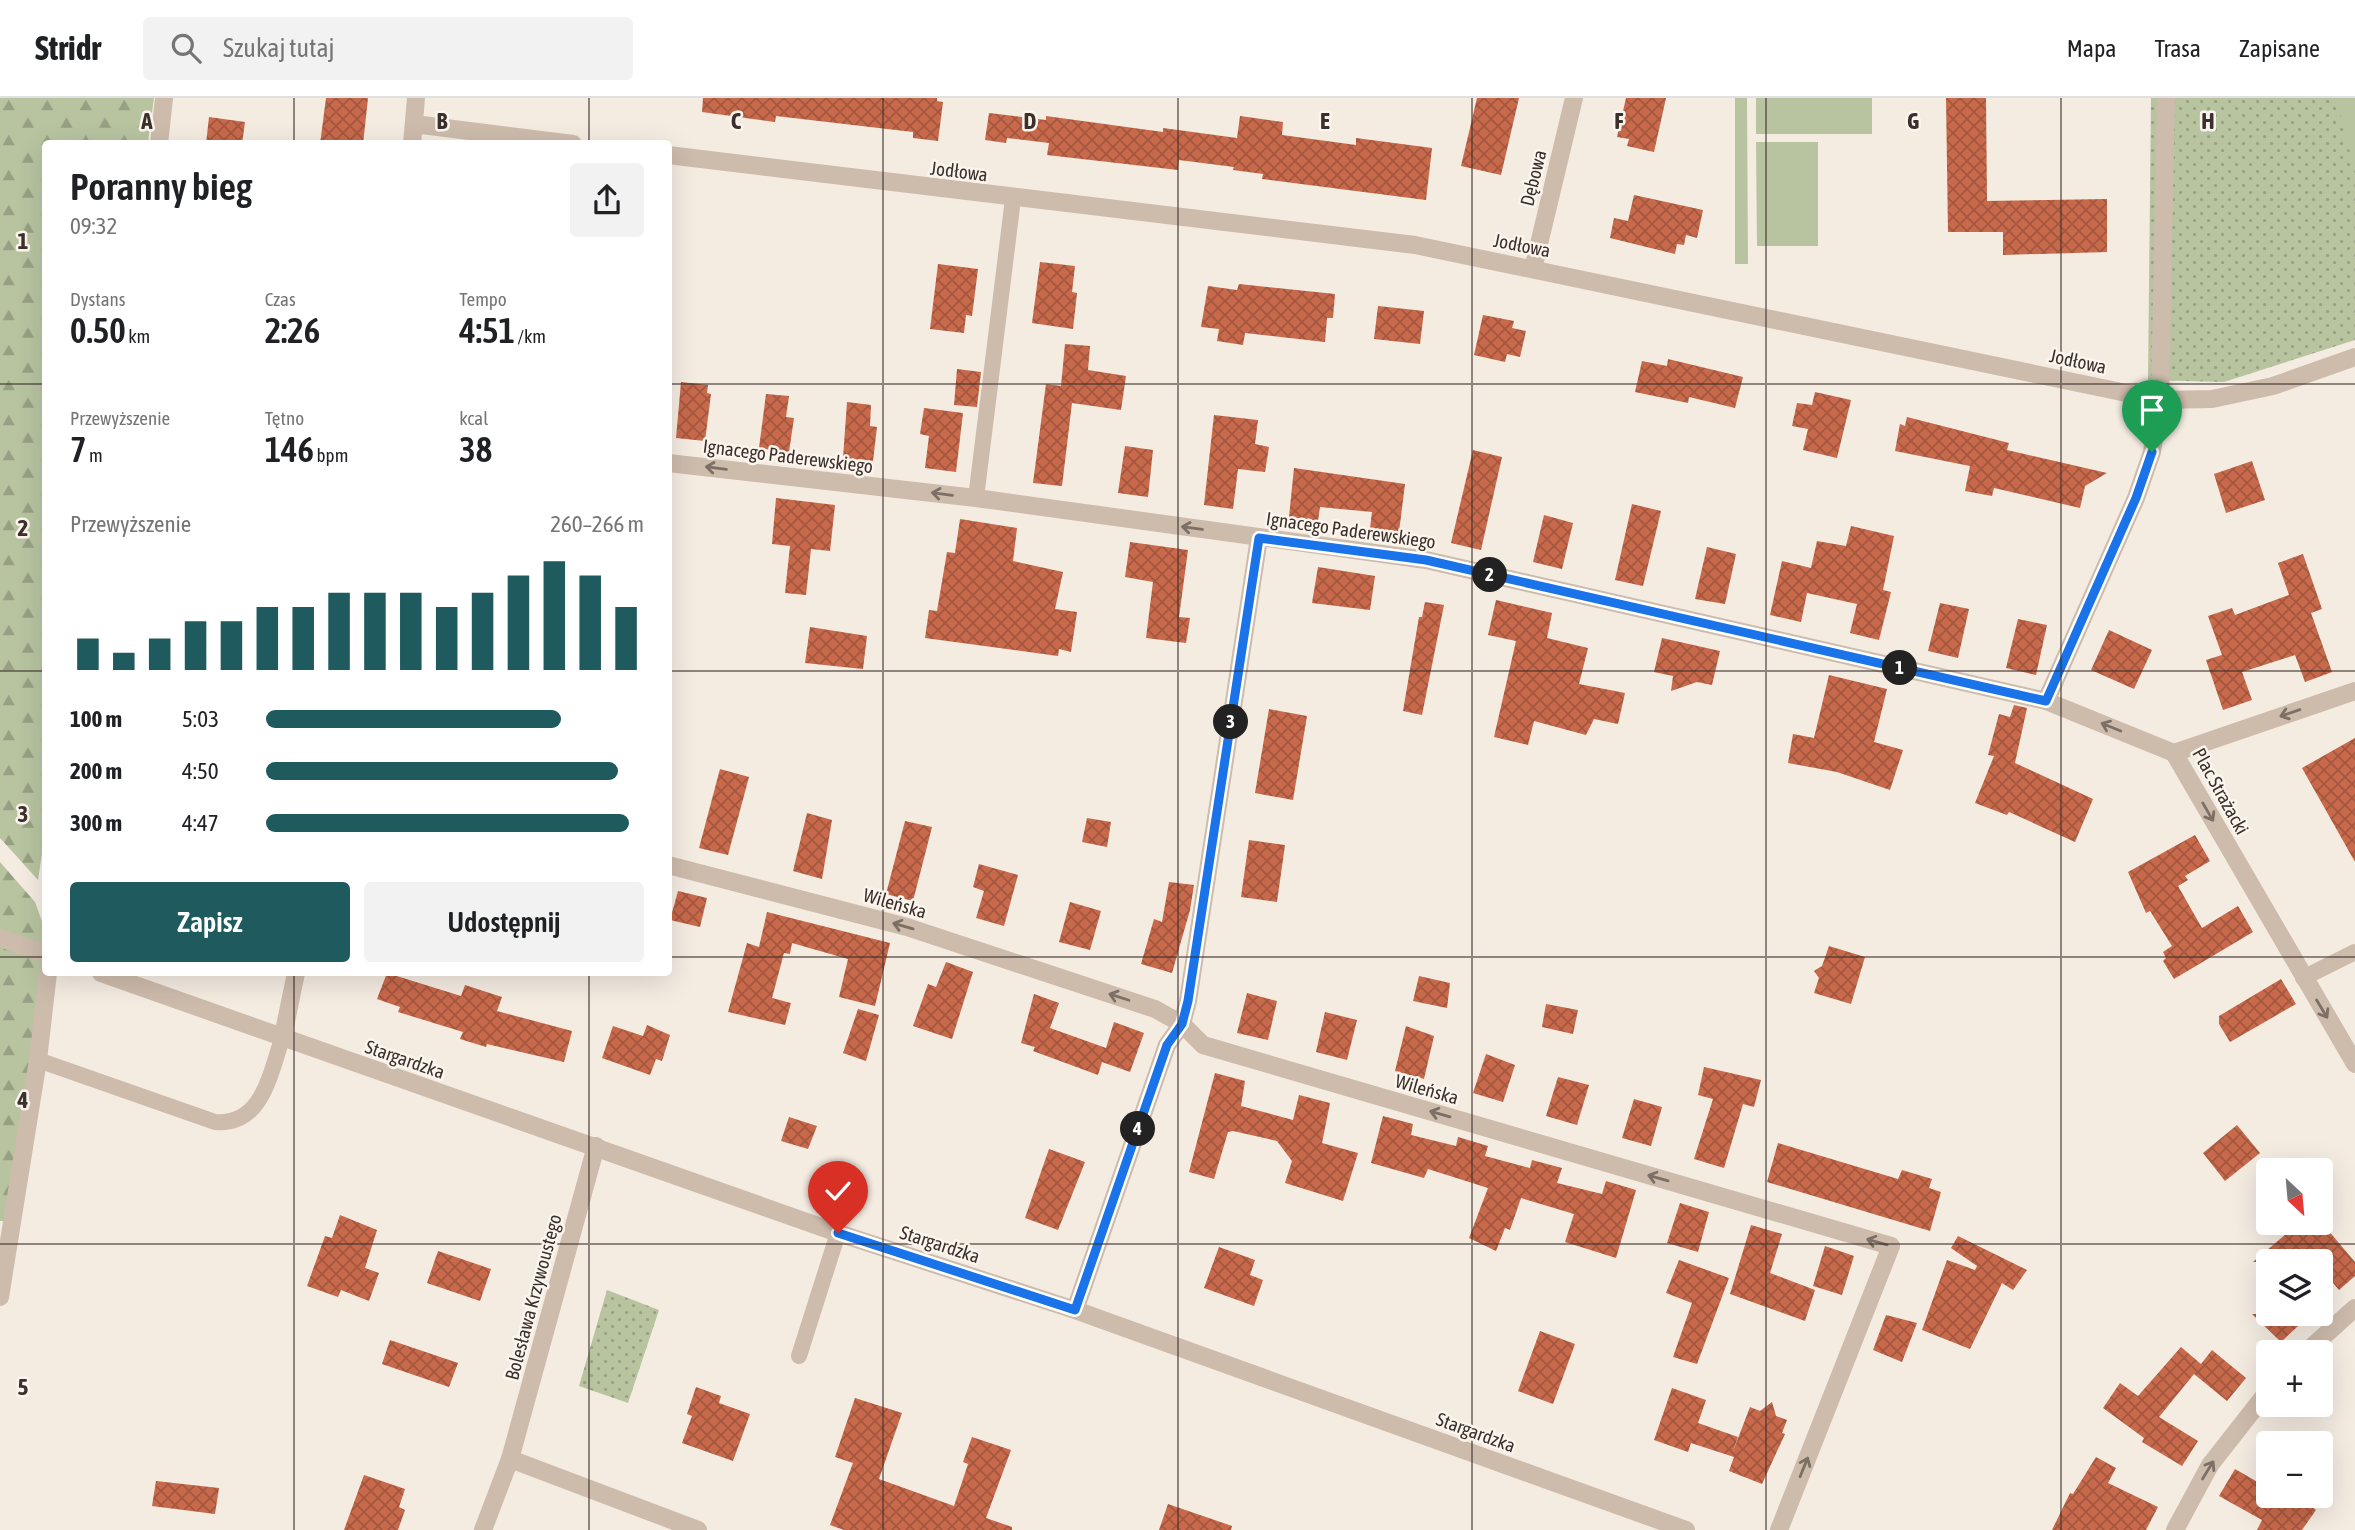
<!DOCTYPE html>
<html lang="pl">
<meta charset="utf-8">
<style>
:root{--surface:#fff;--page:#f2f2f2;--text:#202124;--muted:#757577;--line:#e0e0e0;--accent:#1f5a5e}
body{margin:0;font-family:"Asap Condensed",sans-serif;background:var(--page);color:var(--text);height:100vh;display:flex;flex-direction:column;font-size:26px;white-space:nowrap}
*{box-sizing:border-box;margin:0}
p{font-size:23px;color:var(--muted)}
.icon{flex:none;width:38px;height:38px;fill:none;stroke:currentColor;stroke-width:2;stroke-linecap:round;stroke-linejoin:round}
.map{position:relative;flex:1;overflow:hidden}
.details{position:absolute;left:42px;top:42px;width:630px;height:836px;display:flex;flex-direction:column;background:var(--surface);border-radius:7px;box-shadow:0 7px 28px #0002}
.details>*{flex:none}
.needle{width:46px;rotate:154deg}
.controls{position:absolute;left:2256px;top:1060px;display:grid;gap:14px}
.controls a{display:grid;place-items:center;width:77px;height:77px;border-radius:7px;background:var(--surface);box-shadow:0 7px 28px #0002;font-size:35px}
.pin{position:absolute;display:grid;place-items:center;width:60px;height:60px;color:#fff;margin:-72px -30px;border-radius:50% 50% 50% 0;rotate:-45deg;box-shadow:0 0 7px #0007}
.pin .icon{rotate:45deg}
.km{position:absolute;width:35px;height:35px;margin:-18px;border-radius:50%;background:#222;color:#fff;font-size:19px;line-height:35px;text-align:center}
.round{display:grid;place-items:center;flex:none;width:74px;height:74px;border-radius:7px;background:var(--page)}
.headline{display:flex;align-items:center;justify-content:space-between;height:119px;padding:0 28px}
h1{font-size:38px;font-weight:600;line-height:52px}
.metrics{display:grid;grid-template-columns:repeat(3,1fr);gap:10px;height:119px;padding:7px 28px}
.metrics div{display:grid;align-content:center}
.metrics b{font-size:35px;font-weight:600}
.metrics small{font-size:19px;font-weight:400}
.metrics p{font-size:19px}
.chart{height:196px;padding:14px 28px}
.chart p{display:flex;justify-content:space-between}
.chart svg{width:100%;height:126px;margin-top:7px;stroke:var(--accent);stroke-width:6}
.action{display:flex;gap:14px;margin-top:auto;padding:14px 28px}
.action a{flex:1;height:80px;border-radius:7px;background:var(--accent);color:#fff;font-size:28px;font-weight:600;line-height:80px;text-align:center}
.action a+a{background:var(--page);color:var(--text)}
ul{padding:0 28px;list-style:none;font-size:23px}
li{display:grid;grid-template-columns:112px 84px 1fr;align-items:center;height:52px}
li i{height:18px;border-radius:9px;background:var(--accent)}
header{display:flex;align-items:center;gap:42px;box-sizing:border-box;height:98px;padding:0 35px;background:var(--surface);border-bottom:2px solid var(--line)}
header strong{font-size:33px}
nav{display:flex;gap:38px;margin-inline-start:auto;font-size:24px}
.search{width:490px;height:63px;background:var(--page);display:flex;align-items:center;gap:18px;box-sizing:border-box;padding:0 24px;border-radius:7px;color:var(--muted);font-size:26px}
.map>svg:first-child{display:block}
</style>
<header>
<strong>Stridr</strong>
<div class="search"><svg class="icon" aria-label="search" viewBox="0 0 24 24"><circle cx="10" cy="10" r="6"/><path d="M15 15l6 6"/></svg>Szukaj tutaj</div>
<nav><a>Mapa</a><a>Trasa</a><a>Zapisane</a></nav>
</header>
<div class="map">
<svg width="2355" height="1432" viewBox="0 0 2355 1432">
<defs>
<pattern id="grass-dots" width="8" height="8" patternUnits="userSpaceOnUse" patternTransform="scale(1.75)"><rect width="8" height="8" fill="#b8c4a0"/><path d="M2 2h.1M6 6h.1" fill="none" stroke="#97a083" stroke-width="1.8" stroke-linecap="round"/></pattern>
<pattern id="forest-firs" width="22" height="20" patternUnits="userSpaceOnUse" patternTransform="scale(1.75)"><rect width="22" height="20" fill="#b8c4a0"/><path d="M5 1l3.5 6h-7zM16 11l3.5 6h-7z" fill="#97a083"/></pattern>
<pattern id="building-cross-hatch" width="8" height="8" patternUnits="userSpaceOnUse" patternTransform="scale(1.75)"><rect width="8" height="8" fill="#c8694b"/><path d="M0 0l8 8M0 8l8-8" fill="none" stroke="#a4573f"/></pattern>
</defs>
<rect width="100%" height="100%" fill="#f4ebe1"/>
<g fill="url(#grass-dots)">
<polygon points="2151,0 2355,0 2355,242 2224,284 2148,282"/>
<polygon points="607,1192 659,1212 628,1305 579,1288"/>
</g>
<g fill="url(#forest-firs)">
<polygon points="0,0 154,0 148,45 46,46 46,729 38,782 0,740"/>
<polygon points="0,764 35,804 44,829 38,962 8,1123 0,1123"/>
</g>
<g fill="#b8c4a0">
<polygon points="1735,0 1747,0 1748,166 1735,166"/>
<rect x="1756" y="0" width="116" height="36"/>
<polygon points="2336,0 2355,0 2355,74"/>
<polygon points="1756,44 1818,44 1818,148 1757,148"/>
</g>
<g fill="url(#building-cross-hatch)">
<polygon points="326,0 368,0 363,46 320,46"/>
<polygon points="703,0 937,0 937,3 943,4 938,43 913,40 913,34 776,18 775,24 702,14"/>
<polygon points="1477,0 1519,0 1501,77 1461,68"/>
<polygon points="1626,0 1666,0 1654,54 1627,48 1629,41 1617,39"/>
<polygon points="1946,0 1986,0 1987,103 2107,101 2107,154 2003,157 2003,134 1948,134"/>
<polygon points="989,15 1046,22 1046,18 1163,34 1163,30 1237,40 1240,18 1283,24 1282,37 1356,47 1356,40 1432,50 1426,102 1262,81 1263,76 1233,72 1234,69 1179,62 1178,72 1047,57 1049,45 1007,40 1006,45 985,42"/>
<polygon points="209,19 245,24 242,46 206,46"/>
<polygon points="1634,97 1703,112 1697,140 1686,137 1684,147 1677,146 1675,156 1610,140 1614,120 1628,123"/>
<polygon points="1040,164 1075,168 1072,194 1077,195 1073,231 1032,225"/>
<polygon points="938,166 978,171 972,218 966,217 964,235 930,231"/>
<polygon points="1239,186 1335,196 1333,220 1327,220 1325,244 1245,235 1243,247 1217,243 1219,231 1201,229 1208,188 1237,192"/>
<polygon points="1378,208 1424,213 1420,246 1374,241"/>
<polygon points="1483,217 1514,223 1512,230 1526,233 1520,259 1507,256 1505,264 1474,257"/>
<polygon points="1065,246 1090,248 1088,272 1126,278 1121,312 1072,305 1062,388 1033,385 1046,286 1061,288"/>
<polygon points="1668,261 1743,279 1735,310 1689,299 1688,305 1635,294 1642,263 1667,268"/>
<polygon points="957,271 981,274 977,309 954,307"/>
<polygon points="681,284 708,287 707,295 711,296 705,343 676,340"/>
<polygon points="1815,294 1851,302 1837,360 1803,352 1808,331 1792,328 1797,305 1812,307"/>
<polygon points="766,296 789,298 786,319 794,320 789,354 759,350"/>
<polygon points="847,304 871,307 870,328 877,329 873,363 843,360"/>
<polygon points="924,310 963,315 956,374 925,370 929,338 920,336"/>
<polygon points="1214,317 1258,322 1255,346 1269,349 1265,374 1238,371 1233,411 1204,407"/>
<polygon points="1907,319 2009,345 2007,352 2107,375 2085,388 2080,410 1994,390 1992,398 1965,393 1970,368 1895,353 1900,326 1905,328"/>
<polygon points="1125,348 1153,352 1148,399 1118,395"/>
<polygon points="1473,352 1502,359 1481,452 1451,445"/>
<polygon points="2252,363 2265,402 2226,415 2214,376"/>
<polygon points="1294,370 1405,386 1399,434 1370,430 1372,414 1320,409 1318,423 1289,419"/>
<polygon points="776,400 835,407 830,453 811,451 806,497 785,495 790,448 772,446"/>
<polygon points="1632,406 1661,413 1643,488 1615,482"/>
<polygon points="1544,417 1573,425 1562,471 1533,464"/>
<polygon points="960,421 1017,430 1013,463 1063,474 1055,511 1077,514 1071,554 1059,551 1058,558 925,540 929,512 937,513 947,454 955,455"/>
<polygon points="1851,428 1894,438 1883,492 1891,494 1879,542 1850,535 1857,506 1807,495 1801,524 1770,517 1782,463 1811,470 1817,443 1846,448"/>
<polygon points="1130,444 1188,452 1179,519 1190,520 1186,545 1146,540 1153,484 1125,479"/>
<polygon points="1707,449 1736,456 1725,506 1695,501"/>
<polygon points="2303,456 2322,511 2311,515 2332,574 2305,584 2295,557 2242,574 2252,602 2223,612 2206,562 2222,557 2208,518 2232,510 2235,517 2289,497 2278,465"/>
<polygon points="1318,469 1375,478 1370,512 1312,505"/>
<polygon points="1496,502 1552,515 1547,540 1588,550 1579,586 1625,595 1618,626 1594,621 1586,637 1534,623 1528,647 1494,639 1516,543 1488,537"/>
<polygon points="1425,504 1444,507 1422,617 1403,613 1419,519 1422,519"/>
<polygon points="1940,505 1969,511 1958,560 1928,553"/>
<polygon points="2018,521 2047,527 2036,577 2006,570"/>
<polygon points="810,529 867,538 863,571 805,565"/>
<polygon points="2109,532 2152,552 2134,591 2091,572"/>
<polygon points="1662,540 1720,553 1712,587 1697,584 1671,593 1673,578 1654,574"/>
<polygon points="1829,577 1887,591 1874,644 1903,652 1890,692 1837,674 1788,665 1793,636 1814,640"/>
<polygon points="2014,607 2027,610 2015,665 2093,701 2075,744 2009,714 2007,717 1975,705 1994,658 1988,657 1999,616 2010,619"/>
<polygon points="1269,611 1307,618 1293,702 1255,695"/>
<polygon points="2355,640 2355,764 2302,670"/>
<polygon points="720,671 749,679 728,757 699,750"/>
<polygon points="807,715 832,722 822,781 793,773"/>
<polygon points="1087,720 1111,724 1107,749 1082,744"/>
<polygon points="905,723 932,729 913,803 886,796"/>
<polygon points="2195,737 2210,763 2185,778 2188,782 2178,788 2202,830 2238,808 2253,834 2174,881 2163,863 2166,860 2163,854 2172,848 2150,813 2146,815 2128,774"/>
<polygon points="1249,742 1285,747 1277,804 1241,799"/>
<polygon points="979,766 1018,777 1004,828 976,820 984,793 973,789"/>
<polygon points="1169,784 1194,787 1190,812 1172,875 1141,866 1154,821 1162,824"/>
<polygon points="678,793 707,800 700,829 670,822"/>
<polygon points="1070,804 1101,813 1090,852 1059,844"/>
<polygon points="767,814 890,845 875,908 839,899 848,861 792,845 790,856 784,855 772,900 791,905 785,927 728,914 747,845 759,849"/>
<polygon points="1829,848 1865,859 1851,906 1814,895 1819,880 1814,873 1822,868"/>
<polygon points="946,864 973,874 952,941 913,928 928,886 936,889"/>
<polygon points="387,875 461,898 465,887 502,899 497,913 572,933 564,964 487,946 486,949 460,941 463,934 398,914 400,909 377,901"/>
<polygon points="1419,878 1450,885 1447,910 1413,903"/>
<polygon points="2281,881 2296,906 2230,944 2219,926 2219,918"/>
<polygon points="1247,895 1277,903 1268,942 1237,935"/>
<polygon points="1034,896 1059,905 1050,930 1106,950 1114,924 1144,935 1130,974 1102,964 1098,977 1033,953 1035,949 1021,945"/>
<polygon points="1546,906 1578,912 1573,936 1542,929"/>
<polygon points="858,911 879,917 866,963 843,955"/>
<polygon points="1325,914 1357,922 1347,962 1316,954"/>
<polygon points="647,927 670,937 662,963 656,961 650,977 602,960 613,928 643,938"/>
<polygon points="1406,928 1434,938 1424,981 1395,973"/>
<polygon points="1486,956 1515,967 1503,1004 1473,995"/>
<polygon points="1704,969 1761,982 1754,1009 1743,1006 1724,1070 1694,1061 1713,1001 1698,997"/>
<polygon points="1215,975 1245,983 1241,1008 1293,1022 1299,997 1330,1005 1322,1045 1358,1055 1343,1103 1285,1085 1292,1063 1277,1043 1233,1033 1228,1034 1214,1081 1189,1074"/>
<polygon points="1558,979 1589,987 1577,1027 1546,1018"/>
<polygon points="1634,1001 1662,1009 1651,1048 1622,1040"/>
<polygon points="1383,1018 1413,1026 1411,1037 1456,1048 1458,1039 1488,1048 1485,1058 1530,1070 1532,1062 1562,1070 1557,1085 1602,1096 1606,1083 1636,1092 1616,1160 1565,1144 1574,1116 1521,1100 1510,1132 1505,1130 1496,1153 1469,1140 1488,1090 1428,1071 1424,1080 1371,1065"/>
<polygon points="789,1019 817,1028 808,1051 781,1043"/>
<polygon points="2237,1027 2260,1055 2225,1083 2203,1055"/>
<polygon points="1778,1045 1898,1081 1902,1072 1932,1081 1929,1090 1941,1094 1930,1133 1767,1084"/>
<polygon points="1049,1051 1085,1064 1058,1132 1025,1120"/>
<polygon points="1680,1105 1709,1114 1698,1154 1667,1145"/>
<polygon points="340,1117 377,1132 365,1170 379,1175 369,1203 341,1192 338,1199 307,1188 325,1138 332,1140"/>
<polygon points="2299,1125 2322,1125 2355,1164 2355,1178 2339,1192 2320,1170 2320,1164 2253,1164"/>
<polygon points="1751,1127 1782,1136 1770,1175 1815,1192 1805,1223 1730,1196"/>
<polygon points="1958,1138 2027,1172 2013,1192 2002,1185 1970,1251 1922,1232 1947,1162 1975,1172 1977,1168 1951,1150"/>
<polygon points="1825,1148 1854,1158 1842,1197 1813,1188"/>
<polygon points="1219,1149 1255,1162 1250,1177 1263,1182 1254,1208 1204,1190"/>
<polygon points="438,1153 491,1171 480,1203 427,1185"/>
<polygon points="1679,1162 1729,1180 1697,1266 1673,1259 1692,1205 1666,1195"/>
<polygon points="2252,1216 2311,1216 2281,1244"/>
<polygon points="1886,1217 1917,1225 1902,1264 1873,1252"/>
<polygon points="1540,1233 1575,1246 1553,1306 1518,1293"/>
<polygon points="390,1242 458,1265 449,1289 382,1266"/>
<polygon points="2181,1249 2201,1266 2212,1252 2246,1280 2227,1303 2194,1276 2159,1319 2198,1343 2182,1368 2142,1344 2144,1340 2103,1310 2120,1285 2138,1298"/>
<polygon points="696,1289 721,1298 719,1305 750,1316 733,1363 682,1345 692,1318 687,1316"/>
<polygon points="1672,1290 1706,1302 1698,1325 1738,1339 1732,1356 1750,1309 1760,1313 1772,1304 1776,1318 1787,1322 1782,1335 1785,1336 1762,1386 1729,1373 1734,1359 1691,1345 1688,1354 1654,1342"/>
<polygon points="855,1300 902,1315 879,1381 954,1408 968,1366 963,1364 972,1339 1011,1352 986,1420 1012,1429 1012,1432 844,1432 830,1427 853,1365 835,1359"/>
<polygon points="2096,1359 2116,1370 2108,1385 2158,1409 2146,1432 2052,1432 2070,1395 2073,1396"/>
<polygon points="2235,1371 2268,1390 2268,1398 2297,1398 2316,1412 2302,1432 2257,1432 2262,1422 2219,1398"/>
<polygon points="364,1377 405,1391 399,1409 405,1412 398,1432 344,1432"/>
<polygon points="156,1383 219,1390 215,1416 152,1408"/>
<polygon points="1168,1406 1232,1428 1231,1432 1159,1432"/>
</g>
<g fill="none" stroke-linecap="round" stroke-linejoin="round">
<g stroke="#cdbbac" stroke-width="16">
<polyline points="976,400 1013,101"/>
<polyline points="2303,880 2355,854"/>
<path d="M38,962L215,1024C263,1028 270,975 283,938"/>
<polyline points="799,1258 838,1135"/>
</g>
<g stroke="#cdbbac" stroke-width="18">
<polyline points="414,26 573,46"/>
<polyline points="159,46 164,0"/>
<polyline points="412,46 416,0"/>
<polyline points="668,57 1415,147 2160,302 2212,301 2273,288 2355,259"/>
<polyline points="1533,171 1574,0"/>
<polyline points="668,365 976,400 1426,462 2046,603 2174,655"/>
<polyline points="2046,603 2136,400 2152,354 2160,302 2166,0"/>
<polyline points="2174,655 2355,966"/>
<polyline points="2174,655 2355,593"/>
<polyline points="668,767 907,829 1155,911 1182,926 1203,947 1891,1148 1779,1432"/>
<polyline points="283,938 296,875"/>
<polyline points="0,1199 38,962 48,875"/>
<polyline points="1075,1212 1167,947 1182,926 1188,903 1259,440"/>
<polyline points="2305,1255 2355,1210"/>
<polyline points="510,1361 698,1432"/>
<polyline points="483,1432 510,1361 596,1048"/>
<polyline points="2175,1432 2210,1367 2268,1293"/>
</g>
<g stroke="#cdbbac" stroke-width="18">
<polyline points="0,840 46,856"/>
<polyline points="101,875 838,1135 1075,1212 1686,1432"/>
</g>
</g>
<defs><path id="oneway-shaft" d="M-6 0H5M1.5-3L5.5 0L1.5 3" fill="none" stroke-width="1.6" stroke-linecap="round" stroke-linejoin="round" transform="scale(1.75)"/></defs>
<g stroke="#7d6f65">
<use href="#oneway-shaft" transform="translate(716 370) rotate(-173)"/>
<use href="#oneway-shaft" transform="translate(942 396) rotate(-173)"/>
<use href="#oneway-shaft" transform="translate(1192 430) rotate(-172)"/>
<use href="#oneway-shaft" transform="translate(2290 615) rotate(161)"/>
<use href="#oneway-shaft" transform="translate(2111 629) rotate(-158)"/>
<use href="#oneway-shaft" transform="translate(2208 714) rotate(60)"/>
<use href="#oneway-shaft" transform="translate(903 828) rotate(-164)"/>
<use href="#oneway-shaft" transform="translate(1119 899) rotate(-162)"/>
<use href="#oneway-shaft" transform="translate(2322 911) rotate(59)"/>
<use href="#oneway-shaft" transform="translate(1440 1016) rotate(-164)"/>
<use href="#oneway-shaft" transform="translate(1658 1080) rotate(-164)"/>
<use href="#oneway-shaft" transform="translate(1877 1144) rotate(-164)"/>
<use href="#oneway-shaft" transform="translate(1804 1369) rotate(-68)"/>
<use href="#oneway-shaft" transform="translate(2208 1372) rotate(-58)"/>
</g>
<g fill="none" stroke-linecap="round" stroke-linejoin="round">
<defs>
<polyline id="route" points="838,1135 1075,1212 1167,947 1182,926 1188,903 1259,440 1426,462 2046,603 2136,400 2152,354"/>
</defs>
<use href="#route" stroke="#fff" stroke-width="14"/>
<use href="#route" stroke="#1a73e8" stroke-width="9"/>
</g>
<path fill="none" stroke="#3b302b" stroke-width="2" stroke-opacity="0.55" d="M294,0V46M589,0V46M883,0V1432M1178,0V1432M1472,0V1432M1766,0V1432M2061,0V1432M0,286H46M668,286H2355M0,573H46M668,573H2355M0,859H46M668,859H2355M294,875V1432M589,875V1432M0,1146H2355"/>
<g text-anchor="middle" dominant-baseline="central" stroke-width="5" stroke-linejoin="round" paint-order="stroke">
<g font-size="19" fill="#3b302b" stroke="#fbf5ee">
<text transform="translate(959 73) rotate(7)">Jodłowa</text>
<text transform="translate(1533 80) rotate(-76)">Dębowa</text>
<text transform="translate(1522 147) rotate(11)">Jodłowa</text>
<text transform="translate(2078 263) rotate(12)">Jodłowa</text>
<text transform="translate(788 358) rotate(7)">Ignacego Paderewskiego</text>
<text transform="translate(1351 432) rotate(8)">Ignacego Paderewskiego</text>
<text transform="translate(2221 693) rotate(61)">Plac Strażacki</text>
<text transform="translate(895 805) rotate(16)">Wileńska</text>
<text transform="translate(405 961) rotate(19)">Stargardzka</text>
<text transform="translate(1427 991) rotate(16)">Wileńska</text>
<text transform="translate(940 1146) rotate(18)">Stargardzka</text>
<text transform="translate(533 1199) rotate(-75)">Bolesława Krzywoustego</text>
<text transform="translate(1476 1334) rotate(20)">Stargardzka</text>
</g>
</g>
<g font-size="23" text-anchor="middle" font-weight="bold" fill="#3b302b" stroke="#fbf5ee" stroke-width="5" stroke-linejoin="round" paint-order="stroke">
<text x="147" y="31">A</text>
<text x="442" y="31">B</text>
<text x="736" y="31">C</text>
<text x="1030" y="31">D</text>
<text x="1325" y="31">E</text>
<text x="1619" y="31">F</text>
<text x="1913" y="31">G</text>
<text x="2208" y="31">H</text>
<text x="23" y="151">1</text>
<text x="23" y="438">2</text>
<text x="23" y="724">3</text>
<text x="23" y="1010">4</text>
<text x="23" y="1297">5</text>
</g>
</svg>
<div class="controls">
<a><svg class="needle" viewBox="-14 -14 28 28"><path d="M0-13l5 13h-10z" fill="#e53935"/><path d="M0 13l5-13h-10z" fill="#757577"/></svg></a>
<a><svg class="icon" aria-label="layers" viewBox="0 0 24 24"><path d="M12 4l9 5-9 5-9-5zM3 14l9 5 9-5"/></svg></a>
<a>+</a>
<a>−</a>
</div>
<div class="pin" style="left:2152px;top:354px;background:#1e9e55"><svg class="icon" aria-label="arrive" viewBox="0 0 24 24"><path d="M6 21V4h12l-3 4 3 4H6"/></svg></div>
<div class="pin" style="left:838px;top:1135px;background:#d93025"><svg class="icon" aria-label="check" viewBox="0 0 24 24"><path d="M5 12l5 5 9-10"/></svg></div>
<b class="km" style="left:1900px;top:570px">1</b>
<b class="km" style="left:1490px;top:477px">2</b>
<b class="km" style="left:1231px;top:624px">3</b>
<b class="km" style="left:1138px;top:1031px">4</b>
<section class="details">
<div class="headline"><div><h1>Poranny bieg</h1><p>09:32</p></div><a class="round"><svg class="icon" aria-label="share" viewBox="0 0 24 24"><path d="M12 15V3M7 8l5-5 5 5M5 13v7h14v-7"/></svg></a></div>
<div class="metrics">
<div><p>Dystans</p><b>0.50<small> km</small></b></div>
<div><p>Czas</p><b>2:26</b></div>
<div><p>Tempo</p><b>4:51<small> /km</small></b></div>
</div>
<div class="metrics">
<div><p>Przewyższenie</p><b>7<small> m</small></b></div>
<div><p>Tętno</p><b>146<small> bpm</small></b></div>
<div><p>kcal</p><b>38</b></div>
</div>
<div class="chart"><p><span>Przewyższenie</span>260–266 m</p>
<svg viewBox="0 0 160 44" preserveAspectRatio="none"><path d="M5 44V33M15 44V38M25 44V33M35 44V27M45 44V27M55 44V22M65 44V22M75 44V17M85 44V17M95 44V17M105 44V22M115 44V17M125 44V11M135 44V6M145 44V11M155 44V22"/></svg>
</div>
<ul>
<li><b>100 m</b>5:03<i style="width:78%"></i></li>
<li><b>200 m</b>4:50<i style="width:93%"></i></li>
<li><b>300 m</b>4:47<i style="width:96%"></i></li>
</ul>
<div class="action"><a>Zapisz</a><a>Udostępnij</a></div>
</section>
</div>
